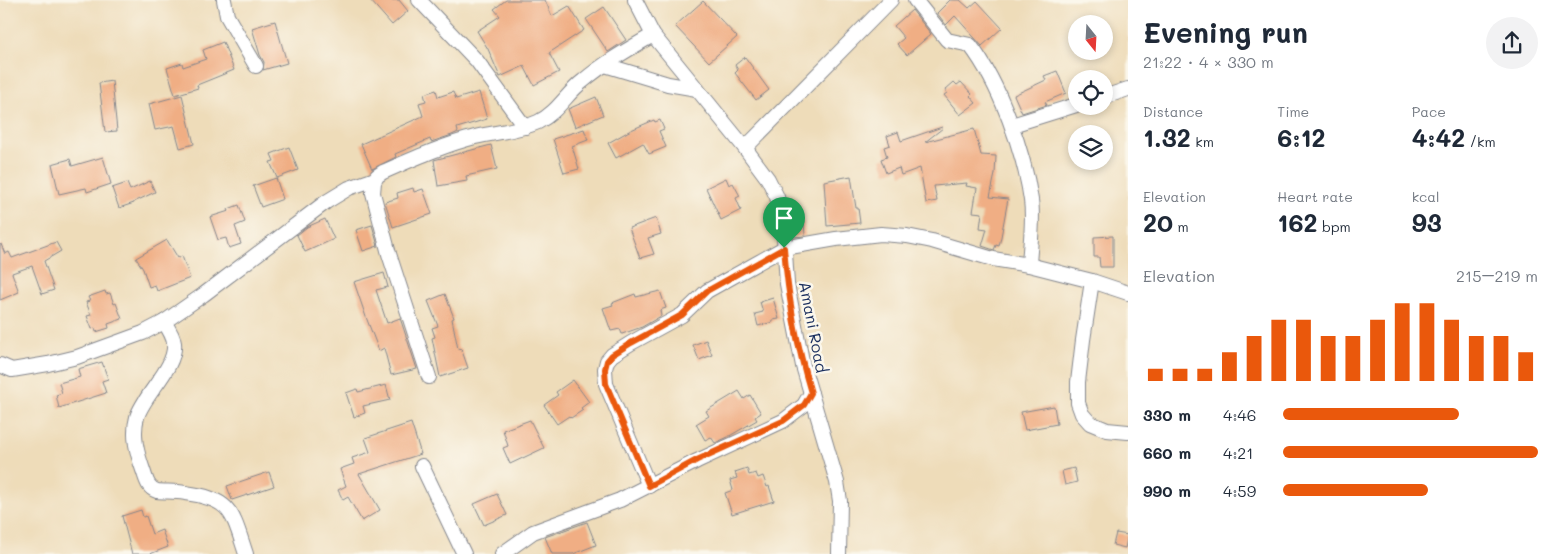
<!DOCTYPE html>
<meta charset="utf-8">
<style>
:root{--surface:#fff;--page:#f2f2f3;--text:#1f2937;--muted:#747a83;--accent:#ea580c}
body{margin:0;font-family:Mali,sans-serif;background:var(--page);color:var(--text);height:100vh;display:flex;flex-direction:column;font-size:19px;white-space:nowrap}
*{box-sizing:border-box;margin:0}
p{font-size:16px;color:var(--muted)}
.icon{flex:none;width:28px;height:28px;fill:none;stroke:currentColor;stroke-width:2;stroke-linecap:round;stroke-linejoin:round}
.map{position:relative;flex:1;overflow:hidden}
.drawer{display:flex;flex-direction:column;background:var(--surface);width:425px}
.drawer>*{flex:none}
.needle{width:32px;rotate:162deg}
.tools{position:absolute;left:1068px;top:15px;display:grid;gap:10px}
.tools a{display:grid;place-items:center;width:45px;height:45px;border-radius:50%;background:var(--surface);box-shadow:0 2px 8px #0003;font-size:25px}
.pin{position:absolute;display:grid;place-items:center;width:42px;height:42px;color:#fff;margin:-51px -21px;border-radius:50% 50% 50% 0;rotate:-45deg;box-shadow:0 0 5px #0007}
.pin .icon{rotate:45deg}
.round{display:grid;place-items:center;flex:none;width:52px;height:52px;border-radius:26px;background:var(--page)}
.headline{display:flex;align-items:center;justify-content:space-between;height:85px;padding:0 15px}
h1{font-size:28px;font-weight:700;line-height:38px}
.figures{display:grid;grid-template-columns:repeat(3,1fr);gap:8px;height:85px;padding:5px 15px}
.figures div{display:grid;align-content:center}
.figures b{font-size:25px;font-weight:700}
.figures small{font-size:14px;font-weight:400}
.figures p{font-size:14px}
.chart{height:140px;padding:10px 15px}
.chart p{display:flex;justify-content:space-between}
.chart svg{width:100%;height:90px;margin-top:5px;stroke:var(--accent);stroke-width:6}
ul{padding:0 15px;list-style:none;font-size:16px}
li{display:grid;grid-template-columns:80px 60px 1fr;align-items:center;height:38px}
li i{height:12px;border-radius:6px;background:var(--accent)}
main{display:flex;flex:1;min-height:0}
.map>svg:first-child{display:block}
</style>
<main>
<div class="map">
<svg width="1128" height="554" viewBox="0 0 1128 554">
<rect width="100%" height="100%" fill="#fbf7ec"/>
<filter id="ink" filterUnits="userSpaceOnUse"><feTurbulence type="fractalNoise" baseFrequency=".02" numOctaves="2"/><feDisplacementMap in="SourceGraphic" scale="10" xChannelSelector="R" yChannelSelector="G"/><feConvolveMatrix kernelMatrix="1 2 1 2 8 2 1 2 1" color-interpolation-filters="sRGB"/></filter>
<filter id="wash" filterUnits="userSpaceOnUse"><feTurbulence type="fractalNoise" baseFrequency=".0096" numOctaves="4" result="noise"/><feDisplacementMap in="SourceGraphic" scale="20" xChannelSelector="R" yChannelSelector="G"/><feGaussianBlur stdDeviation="1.12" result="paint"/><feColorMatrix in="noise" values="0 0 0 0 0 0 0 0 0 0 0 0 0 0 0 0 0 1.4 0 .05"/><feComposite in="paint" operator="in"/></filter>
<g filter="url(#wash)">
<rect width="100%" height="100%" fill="#eedcb9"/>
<g id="blocks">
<g fill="#f0ae84">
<polygon points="370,0 399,0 408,11 392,25"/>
<polygon points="506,0 545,0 552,16 569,6 584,30 549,53 559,72 534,85 524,66 500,77 488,49 477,31 500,16 494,9"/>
<polygon points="950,0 960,0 969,8 977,1 1002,28 982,46 955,16 946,25 937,13"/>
<polygon points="703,1 737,37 709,62 675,26"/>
<polygon points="604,7 626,40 608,52 586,19"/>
<polygon points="912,10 931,34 907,55 897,44 904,38 894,26"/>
<polygon points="275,21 287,63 263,70 264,62 260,55 252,28"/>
<polygon points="223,42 234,70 197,85 198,88 175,95 167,68 182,63 183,67 206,59 203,50"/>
<polygon points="745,57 769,90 756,100 735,73 738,70 735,65"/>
<polygon points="1057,71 1066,93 1045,102 1047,105 1022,113 1014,95 1046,80 1044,76"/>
<polygon points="112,81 117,131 105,132 99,83"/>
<polygon points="954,82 957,85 961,82 972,94 970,96 976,103 960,115 944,95 947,93 945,90"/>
<polygon points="436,90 438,97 453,92 456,99 479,92 487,119 457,128 458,132 452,135 431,142 430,139 395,154 396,157 372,169 361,144 423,116 419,103 426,101 424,94"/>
<polygon points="182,95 194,144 180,148 174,126 155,130 149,104"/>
<polygon points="596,97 603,115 575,127 568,109"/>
<polygon points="654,120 655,122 660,120 664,129 659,131 666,147 649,154 643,143 616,158 608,143 631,130"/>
<polygon points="942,127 943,128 925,142 974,129 981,155 996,156 995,174 990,197 1008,199 1001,237 999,246 996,245 994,250 982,246 987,229 980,228 982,213 973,212 977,188 966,186 967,183 934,186 937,201 926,203 920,168 901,175 899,168 886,173 881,159 887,157 884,147 890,145 887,136 898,132 901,141"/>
<polygon points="584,129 588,140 572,146 579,169 564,173 553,139"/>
<polygon points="491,145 497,169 466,176 467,181 438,186 434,160"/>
<polygon points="289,147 298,170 277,178 270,162 274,161 271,154"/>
<polygon points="103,157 111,184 87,192 86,188 59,194 52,164 70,159 72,166"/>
<polygon points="851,176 856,208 858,208 860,223 827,226 824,181"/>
<polygon points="276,178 283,199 261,207 253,186"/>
<polygon points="726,178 729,185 733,183 740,196 736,198 741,210 721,220 706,188"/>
<polygon points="150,181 155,192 134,202 134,203 119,208 112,188 127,183 130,190"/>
<polygon points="413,188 414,192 423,189 432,214 393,227 385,202 398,198 397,193"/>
<polygon points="239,205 245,222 235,226 241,244 229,248 226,238 218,240 210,217 229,211 228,209"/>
<polygon points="656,218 661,234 648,238 654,254 640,258 629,228"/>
<polygon points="325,219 334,239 305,252 297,235 307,227"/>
<polygon points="792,222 804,222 805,236 793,237"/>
<polygon points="372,225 378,246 363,251 356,230"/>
<polygon points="1113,236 1113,267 1100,267 1099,257 1094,257 1094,237"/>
<polygon points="167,240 178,258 182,256 190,278 157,291 155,285 149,287 143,269 136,258"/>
<polygon points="56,242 61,251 44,261 54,290 42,294 32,266 12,273 19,292 0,300 0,245 1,244 5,254 9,252 12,258"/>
<polygon points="384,273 388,287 376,290 387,323 400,318 417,369 391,375 384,348 379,351 366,317 354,282"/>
<polygon points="105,291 106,294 110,293 114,304 116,303 122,319 108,324 109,328 96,332 95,328 92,329 87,316 91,315 86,302 90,301 88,297"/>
<polygon points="660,291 666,308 660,310 661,316 642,327 622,334 620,329 611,331 603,308 613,305 612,303 635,294 636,297"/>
<polygon points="445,294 454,318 452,319 458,349 461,348 468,368 440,377 432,338 435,337 432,328 438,326 428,301"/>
<polygon points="773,298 779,319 773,320 773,322 758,326 755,314 763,312 760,302"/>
<polygon points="706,340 712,355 699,360 693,345"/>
<polygon points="102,362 108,379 102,381 106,393 59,408 56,395 62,393 59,383 80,377 78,369"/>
<polygon points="573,380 589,402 581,408 583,410 571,418 569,416 557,424 544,405 558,395 556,392"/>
<polygon points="386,385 390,400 363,406 365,413 354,417 346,393 357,389 358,392"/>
<polygon points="739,391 744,399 750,395 761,413 755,417 757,420 726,438 715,443 711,437 705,440 696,424 709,416 706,411"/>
<polygon points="1054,406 1057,424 1025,430 1021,412"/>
<polygon points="530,420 544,448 510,464 503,448 508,446 503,430"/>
<polygon points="411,423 421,454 359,474 380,510 362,521 348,497 343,500 338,490 346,486 340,469 354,464 352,458 370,452 365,438"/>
<polygon points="747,468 749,475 756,473 758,478 763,476 767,487 769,486 774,501 732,514 725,493 733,490 730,480 737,478 735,472"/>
<polygon points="1074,468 1077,482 1065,485 1062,471"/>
<polygon points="269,472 274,486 232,500 227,486"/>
<polygon points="497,494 507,515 484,525 474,504"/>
<polygon points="141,510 143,517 146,516 152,534 162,530 168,547 150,554 132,554 122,516"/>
<polygon points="587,522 596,545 573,554 552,554 545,537"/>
<polygon points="1116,533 1128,535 1125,548 1113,545"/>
</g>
</g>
</g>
<g filter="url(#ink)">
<use href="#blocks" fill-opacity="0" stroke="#84868c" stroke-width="1"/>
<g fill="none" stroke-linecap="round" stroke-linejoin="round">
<defs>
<g id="minor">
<polyline points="224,0 227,16 256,66"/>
<polyline points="419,0 477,61 525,127"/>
<polyline points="635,0 653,35 745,148 768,179 777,197 783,220 787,284 803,366 837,482 840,501 839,554"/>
<path d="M915,0L947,40L970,45C1000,84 1024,152 1031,200C1034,221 1030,244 1029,265"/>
<polyline points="605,65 668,84 697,89"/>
<polyline points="1104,97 1128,89"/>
<polyline points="1012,125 1076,105"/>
<polyline points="745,148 891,0"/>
<polyline points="1092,281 1083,340 1078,382 1078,403 1082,414 1090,423 1107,430 1128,432"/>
<path d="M164,322C168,328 173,335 174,343C177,367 144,394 137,417C132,435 137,453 143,470C146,478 147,488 157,491C166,492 175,491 185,493C232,499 232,512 246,554"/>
<polyline points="0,365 12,370 48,364 77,357 143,333 164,322 203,295 326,202 349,188 375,179"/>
<path d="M429,377L389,254L373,193L374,182L377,176L383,172C413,159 444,145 475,137C496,132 518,131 538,122C557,113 567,93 583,81C604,63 629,49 653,35"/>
<polyline points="422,466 464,554"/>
<polyline points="649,486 606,384 605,369 607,361 612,355 631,343 682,315 707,291 784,248 836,239 881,234 907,236 932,241 993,259 1029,265 1092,281 1128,293"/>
<polyline points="502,554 533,532 620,500 697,461 783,421 804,405 811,393"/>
</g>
</defs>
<use href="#minor" stroke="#84868c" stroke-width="16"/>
<use href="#minor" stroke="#fff" stroke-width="14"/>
</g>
</g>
<g fill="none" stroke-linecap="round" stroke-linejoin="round" filter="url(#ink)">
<defs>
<path id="route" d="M784,248C788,297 797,346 811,393L804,405L783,421L697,460L649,486L606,384L605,369L607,361L612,355L631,343L682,315L707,291Z"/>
</defs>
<use href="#route" stroke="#fff" stroke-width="10"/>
<use href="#route" stroke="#ea580c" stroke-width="6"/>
</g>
<g text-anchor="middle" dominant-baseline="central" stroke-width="5" stroke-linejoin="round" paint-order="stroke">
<g font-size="16" fill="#1b2f5e" stroke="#fbf7ec">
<text transform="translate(814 327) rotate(79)">Amani Road</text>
</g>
</g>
</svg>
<div class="tools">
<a><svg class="needle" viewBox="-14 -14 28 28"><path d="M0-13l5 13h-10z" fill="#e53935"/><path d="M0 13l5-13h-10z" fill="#747a83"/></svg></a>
<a><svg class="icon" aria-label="locate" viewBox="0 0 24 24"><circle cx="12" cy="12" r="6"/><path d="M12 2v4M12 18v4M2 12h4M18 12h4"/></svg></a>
<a><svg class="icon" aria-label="layers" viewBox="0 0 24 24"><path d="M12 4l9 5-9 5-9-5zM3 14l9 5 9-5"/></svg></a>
</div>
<div class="pin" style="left:784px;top:248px;background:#1e9e55"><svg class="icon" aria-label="arrive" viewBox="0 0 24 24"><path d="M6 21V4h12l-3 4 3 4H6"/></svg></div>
</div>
<section class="drawer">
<div class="headline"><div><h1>Evening run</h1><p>21:22 · 4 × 330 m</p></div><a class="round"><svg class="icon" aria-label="share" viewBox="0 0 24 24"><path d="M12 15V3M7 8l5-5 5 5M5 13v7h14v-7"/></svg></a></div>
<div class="figures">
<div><p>Distance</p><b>1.32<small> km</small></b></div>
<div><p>Time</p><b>6:12</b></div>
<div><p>Pace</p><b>4:42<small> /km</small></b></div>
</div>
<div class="figures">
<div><p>Elevation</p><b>20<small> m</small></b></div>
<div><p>Heart rate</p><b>162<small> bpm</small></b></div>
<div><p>kcal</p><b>93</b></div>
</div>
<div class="chart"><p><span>Elevation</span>215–219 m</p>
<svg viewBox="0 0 160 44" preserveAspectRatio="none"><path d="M5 44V38M15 44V38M25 44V38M35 44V30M45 44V22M55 44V14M65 44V14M75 44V22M85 44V22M95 44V14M105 44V6M115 44V6M125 44V14M135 44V22M145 44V22M155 44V30"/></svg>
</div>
<ul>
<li><b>330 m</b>4:46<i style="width:69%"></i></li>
<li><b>660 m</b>4:21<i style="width:100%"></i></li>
<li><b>990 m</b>4:59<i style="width:57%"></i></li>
</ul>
</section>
</main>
